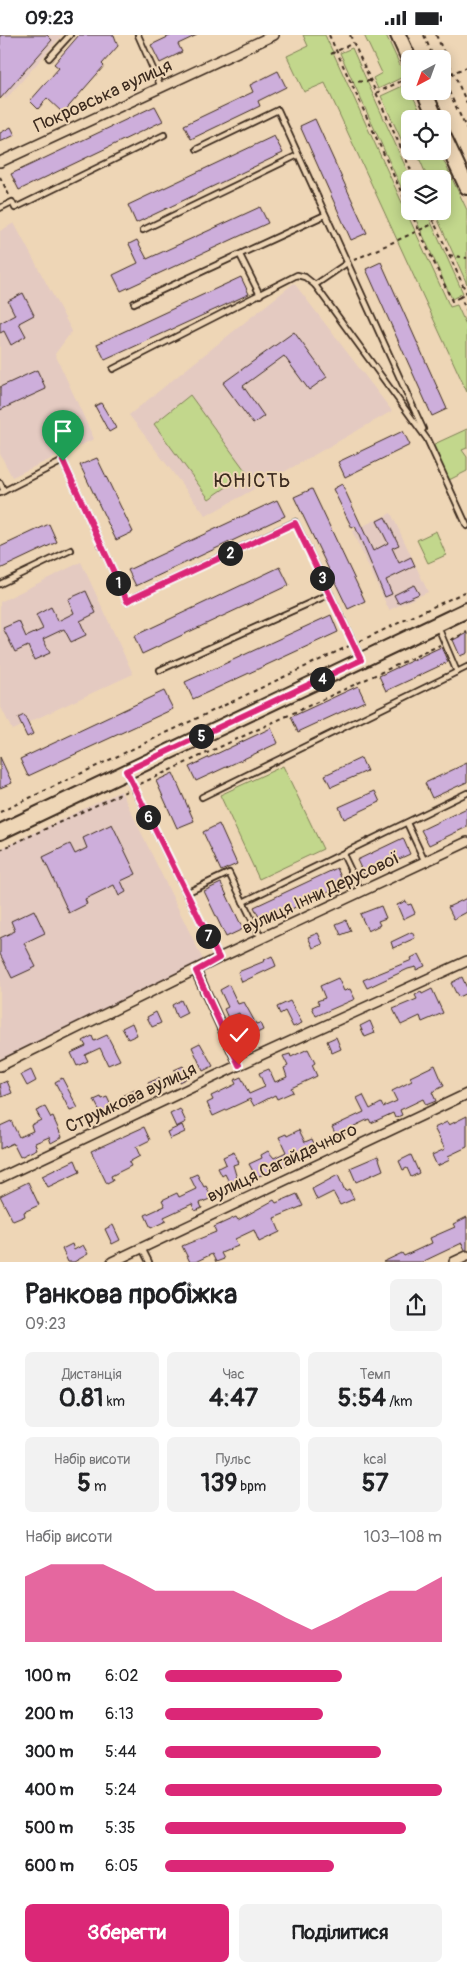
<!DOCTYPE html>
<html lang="uk">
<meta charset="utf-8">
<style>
:root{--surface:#fff;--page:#f2f2f2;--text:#202124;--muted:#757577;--accent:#db2777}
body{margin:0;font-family:Pangolin,sans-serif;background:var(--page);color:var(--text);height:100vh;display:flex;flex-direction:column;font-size:19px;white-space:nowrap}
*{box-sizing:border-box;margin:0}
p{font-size:16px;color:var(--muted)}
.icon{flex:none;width:28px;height:28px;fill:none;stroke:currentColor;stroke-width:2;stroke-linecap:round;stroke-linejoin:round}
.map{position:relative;height:1227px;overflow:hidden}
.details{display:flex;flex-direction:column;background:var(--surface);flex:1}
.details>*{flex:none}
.needle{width:32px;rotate:221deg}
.fabs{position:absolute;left:401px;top:15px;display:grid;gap:10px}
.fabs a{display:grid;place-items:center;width:50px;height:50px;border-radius:8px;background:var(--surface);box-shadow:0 2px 12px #0003;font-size:25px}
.pin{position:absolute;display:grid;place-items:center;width:42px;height:42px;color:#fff;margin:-51px -21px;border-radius:50% 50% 50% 0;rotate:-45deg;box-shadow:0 0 5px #0007}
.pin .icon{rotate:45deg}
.km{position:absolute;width:25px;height:25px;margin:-12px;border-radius:50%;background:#222;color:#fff;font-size:14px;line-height:25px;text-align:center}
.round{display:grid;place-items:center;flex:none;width:52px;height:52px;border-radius:8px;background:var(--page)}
.head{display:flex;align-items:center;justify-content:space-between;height:85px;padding:0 25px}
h1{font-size:28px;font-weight:700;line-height:38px}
.figures{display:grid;grid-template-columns:repeat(3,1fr);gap:8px;height:85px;padding:5px 25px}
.figures div{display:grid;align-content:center;border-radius:8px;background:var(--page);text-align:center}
.figures b{font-size:25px;font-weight:700}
.figures small{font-size:14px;font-weight:400}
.figures p{font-size:14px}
.chart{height:140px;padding:10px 25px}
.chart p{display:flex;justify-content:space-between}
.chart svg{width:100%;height:90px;margin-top:5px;fill:var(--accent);opacity:.7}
.action{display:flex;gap:10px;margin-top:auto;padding:10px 25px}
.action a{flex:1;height:58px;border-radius:8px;background:var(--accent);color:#fff;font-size:20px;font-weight:700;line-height:58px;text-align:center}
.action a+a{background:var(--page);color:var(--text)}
ul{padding:0 25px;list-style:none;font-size:16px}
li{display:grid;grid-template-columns:80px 60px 1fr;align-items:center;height:38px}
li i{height:12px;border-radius:6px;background:var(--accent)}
.status{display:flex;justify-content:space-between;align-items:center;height:35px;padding:0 25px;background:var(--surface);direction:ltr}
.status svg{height:14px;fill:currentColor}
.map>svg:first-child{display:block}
</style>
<div class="status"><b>09:23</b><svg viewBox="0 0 49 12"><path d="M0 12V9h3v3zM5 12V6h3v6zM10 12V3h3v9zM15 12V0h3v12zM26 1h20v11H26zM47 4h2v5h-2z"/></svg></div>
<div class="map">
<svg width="467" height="1227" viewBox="0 0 467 1227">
<rect width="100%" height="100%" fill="#eed6b6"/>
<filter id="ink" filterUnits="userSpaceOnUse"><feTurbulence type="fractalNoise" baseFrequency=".02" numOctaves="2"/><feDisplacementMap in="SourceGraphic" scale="10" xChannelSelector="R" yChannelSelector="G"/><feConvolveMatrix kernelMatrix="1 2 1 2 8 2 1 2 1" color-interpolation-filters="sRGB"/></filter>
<g filter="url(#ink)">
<g fill="#e4cac1">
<polygon points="0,0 62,0 6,64 0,59"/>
<polygon points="14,188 72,296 55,319 94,404 12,442 0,419 0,196"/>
<polygon points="294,248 392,376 206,481 129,380"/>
<polygon points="391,478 428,557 389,575 352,496"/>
<polygon points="81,527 133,639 12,695 0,670 0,567"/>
<polygon points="121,756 206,931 0,1031 0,814"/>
</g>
<g fill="#c2d78c" stroke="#7e8055">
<polygon points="303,0 325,0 450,272 457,270 467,292 467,357 325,48 304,57 287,21 308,11"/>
<polygon points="364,0 386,0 405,41 378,54 373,43 382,38"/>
<polygon points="352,13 411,144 410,172 340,18"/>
<polygon points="407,49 424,84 410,84 410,116 439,116 467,175 467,249 434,176 442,176 442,144 428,144 417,118 409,121 381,61"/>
<polygon points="412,176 426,176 463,258 452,264"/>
<polygon points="190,360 247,438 209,464 154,389"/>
<polygon points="467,394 467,413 462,415 467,422 467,436 447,446 430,411"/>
<polygon points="436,496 446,520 428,528 417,505"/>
<polygon points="283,731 323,814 259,844 220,760"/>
</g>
<g fill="#cdaedb" stroke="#3b2a1e">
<polygon points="0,0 47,0 52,5 0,64"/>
<polygon points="79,0 114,0 118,11 102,29 104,31 63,78 47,63 38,74 30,66 59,33 54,29"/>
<polygon points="172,0 197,0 178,9 182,17 160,28 151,10"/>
<polygon points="278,36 286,52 258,66 260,71 191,104 184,90 253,57 250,50"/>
<polygon points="155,71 163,86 19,155 11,139"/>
<polygon points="315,84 367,198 351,205 300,91"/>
<polygon points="11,92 15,100 0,107 0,98"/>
<polygon points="274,101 283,118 136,188 128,170"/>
<polygon points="260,172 268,188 121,256 113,240 138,228 129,209 137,205 147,224"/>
<polygon points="381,227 447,374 432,381 366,234"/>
<polygon points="241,242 249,259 105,325 97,309"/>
<polygon points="23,258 34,280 19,288 26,301 11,310 4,296 0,298 0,288 15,280 8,266"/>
<polygon points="294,297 327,342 309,355 284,321 243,351 264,381 253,389 223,348"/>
<polygon points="37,335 46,354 0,375 0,352"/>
<polygon points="101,368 116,393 109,397 95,371"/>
<polygon points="403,396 410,410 345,442 338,427"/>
<polygon points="97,423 133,497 116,505 80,430"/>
<polygon points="342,449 373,516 388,508 377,486 385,482 399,510 392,513 399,528 411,522 415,531 386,545 392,559 385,562 355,491 352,493 333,454"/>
<polygon points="312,454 365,566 348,574 294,462"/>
<polygon points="277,465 285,481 136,551 128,535"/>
<polygon points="49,489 57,507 0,534 0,512"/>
<polygon points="280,532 289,550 142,619 134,601"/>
<polygon points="414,550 419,559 398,568 394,560"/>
<polygon points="86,556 96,578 80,586 86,600 71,607 64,594 43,604 50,618 34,625 28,611 15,617 3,593 19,586 26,602 43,594 36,580 51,572 58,586 74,578 68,564"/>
<polygon points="331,580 338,597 193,664 185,647"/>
<polygon points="467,598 467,618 460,621 453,605"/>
<polygon points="441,612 448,627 386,656 379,641"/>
<polygon points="358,651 365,666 298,697 291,682"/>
<polygon points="164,656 173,674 28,741 20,724"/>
<polygon points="24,680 33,699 27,702 18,683"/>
<polygon points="271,693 278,708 196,746 189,732"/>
<polygon points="0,722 12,748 0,753"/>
<polygon points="361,723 367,736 331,752 325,740"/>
<polygon points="467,728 467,747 432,763 425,748"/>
<polygon points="173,738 194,786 177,793 156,746"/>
<polygon points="375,756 380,767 344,784 339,772"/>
<polygon points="467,773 467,792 429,810 421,795"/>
<polygon points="112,789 136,839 121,846 126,857 119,861 114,850 85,864 87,869 69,878 43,822 70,809 75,819 87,813 83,803"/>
<polygon points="219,789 237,829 221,836 203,797"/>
<polygon points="403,803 410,819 364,840 357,825"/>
<polygon points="337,833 344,849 262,888 254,872"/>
<polygon points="221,848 243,894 226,902 204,856"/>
<polygon points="467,863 467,877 454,884 448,872"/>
<polygon points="406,866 408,870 411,869 415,878 403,884 397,870"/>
<polygon points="381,871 386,883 378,886 380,890 368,896 360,879"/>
<polygon points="34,875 45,898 24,908 36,932 12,943 0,919 0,903 15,896 11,886"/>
<polygon points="346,885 351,896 341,900 336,889"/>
<polygon points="412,897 415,903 393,913 391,907"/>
<polygon points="318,898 323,909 313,913 308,902"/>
<polygon points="419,919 425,931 416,935 416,932 408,934 367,953 363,945 412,925 411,923"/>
<polygon points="272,921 276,931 242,947 238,937 265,926 264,925"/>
<polygon points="462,942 467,953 467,958 458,962 451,948"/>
<polygon points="338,943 344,956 350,954 355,964 316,981 312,972 319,969 317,966 325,963 320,951"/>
<polygon points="229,950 238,969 244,967 256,989 260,988 263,995 249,1002 239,978 228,983 224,974 228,972 220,955"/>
<polygon points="432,954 443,978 422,987 420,981 401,990 393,974 417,964 415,960 421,957 422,959"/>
<polygon points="181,965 187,978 177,983 172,970"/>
<polygon points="290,966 302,988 293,992 285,976 280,979 277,972"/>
<polygon points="156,977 161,988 152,992 147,982"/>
<polygon points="370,986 375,998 365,1002 360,991"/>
<polygon points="132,988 137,1000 128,1004 122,993"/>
<polygon points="107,1000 120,1025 108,1030 100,1013 85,1020 88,1026 77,1031 71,1018 86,1011 83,1006 92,1001 94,1006"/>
<polygon points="336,1002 341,1014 332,1018 327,1006"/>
<polygon points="200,1008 213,1031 203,1036 192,1012"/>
<polygon points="308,1014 315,1028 312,1030 317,1041 291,1053 293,1057 277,1064 275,1060 254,1071 250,1064 213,1081 207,1068 213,1065 211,1061 236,1049 234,1045 241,1042 249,1059 265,1052 259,1038 269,1034 275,1047 287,1042 284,1033 288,1031 283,1021 290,1019 291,1022"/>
<polygon points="435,1030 444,1051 432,1057 436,1066 426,1070 423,1064 400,1075 402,1080 395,1083 393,1078 371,1088 369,1084 346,1095 347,1097 337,1102 332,1092 364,1077 357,1063 363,1060 370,1074 381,1068 383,1072 397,1066 392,1056 412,1046 410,1042"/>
<polygon points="183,1031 189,1042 179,1047 174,1035"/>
<polygon points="31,1035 36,1046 27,1051 21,1040"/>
<polygon points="62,1043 78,1073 70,1076 55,1047"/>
<polygon points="159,1043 164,1054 154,1059 148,1048"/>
<polygon points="7,1046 12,1058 2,1062 0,1049"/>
<polygon points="135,1055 140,1066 129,1071 124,1060"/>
<polygon points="101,1062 102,1064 107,1062 114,1077 103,1082 94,1065"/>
<polygon points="45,1072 51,1083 53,1082 62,1102 51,1108 49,1102 35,1108 37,1114 20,1122 13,1108 0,1114 0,1091 11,1086 19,1102 33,1096 31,1090 41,1085 36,1076"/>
<polygon points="180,1074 186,1087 176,1092 170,1079"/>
<polygon points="467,1081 467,1112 448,1121 450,1125 437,1131 432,1120 445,1114 434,1093 447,1087 449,1090"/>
<polygon points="182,1090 185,1097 170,1104 167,1097"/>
<polygon points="144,1092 150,1105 136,1112 140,1121 129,1127 131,1131 111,1141 113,1146 107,1149 91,1116"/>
<polygon points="299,1095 305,1107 312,1104 316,1113 296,1122 298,1125 279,1134 256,1142 249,1129 262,1123 261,1120 268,1116 274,1123 286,1117 279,1102 286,1099 287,1101"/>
<polygon points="234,1117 239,1128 233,1130 238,1147 231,1151 225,1139 222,1141 218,1133 226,1129 223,1122"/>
<polygon points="411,1120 419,1138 411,1142 407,1133 403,1135 399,1126"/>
<polygon points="378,1121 383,1135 356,1147 350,1133"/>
<polygon points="75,1125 80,1137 48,1152 42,1141"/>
<polygon points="197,1139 204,1152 206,1151 212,1163 200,1168 202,1173 195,1176 192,1169 164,1182 166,1186 151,1193 145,1180 165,1171 162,1165 177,1158 179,1162 196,1154 190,1142"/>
<polygon points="338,1140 345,1156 349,1154 354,1164 340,1170 333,1157 317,1165 312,1154"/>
<polygon points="28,1147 39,1170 24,1177 25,1181 13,1186 0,1161"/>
<polygon points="297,1159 303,1171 274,1183 280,1197 259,1207 254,1195 235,1204 238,1211 221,1218 224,1224 216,1227 212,1219 195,1227 190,1227 182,1211 216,1197 214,1192 236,1182 238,1185 274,1165 276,1168"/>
<polygon points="467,1182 467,1215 465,1215 462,1208 422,1227 383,1227 402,1218 404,1221 432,1208 430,1203 455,1192 453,1189"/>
<polygon points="113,1190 120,1205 112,1209 105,1194"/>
<polygon points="72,1209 74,1215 83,1210 88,1219 74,1227 68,1227 62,1214"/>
</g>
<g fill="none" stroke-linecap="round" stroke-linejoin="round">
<defs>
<g id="lane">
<polyline points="138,0 161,52"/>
<polyline points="49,23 70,0"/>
<polyline points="197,114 278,75 423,394"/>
<polyline points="0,173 12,167 15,173 164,100"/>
<polyline points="143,195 298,120"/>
<polyline points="240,220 260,260"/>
<polyline points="315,250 347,228"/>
<polyline points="134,268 325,180"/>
<polyline points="113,334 297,240 305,242 315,250 427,404 467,491"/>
<polyline points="0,448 4,456"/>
<polyline points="0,458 63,426 127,566 295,487 361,624"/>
<polyline points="0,549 71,515"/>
<polyline points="438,592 457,637"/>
<polyline points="160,635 330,559"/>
<polyline points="127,739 219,923"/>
<polyline points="202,762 467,632"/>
<polyline points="407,788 425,827"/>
<polyline points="343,819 361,857"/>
<polyline points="186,858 229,838 261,903"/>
<polyline points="243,867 467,758"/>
<polyline points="142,1213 149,1227"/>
</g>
<g id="street">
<polyline points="0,127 274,0"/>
<polyline points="196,936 239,1030"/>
<polyline points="0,1031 219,923 467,807"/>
<polyline points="0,1143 239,1030 467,926"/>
<polyline points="112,1227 467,1059"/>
<polyline points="454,1227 467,1221"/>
</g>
<g id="secondary">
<polyline points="398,0 410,26"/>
<polyline points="424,56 436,84"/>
<polyline points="442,98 467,152"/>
<polyline points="0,797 467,575"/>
</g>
</defs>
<use href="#lane" stroke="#3b2a1e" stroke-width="8"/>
<use href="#street" stroke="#3b2a1e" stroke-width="12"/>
<use href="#secondary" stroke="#3b2a1e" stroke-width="18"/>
<g stroke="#3b2a1e" stroke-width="2" stroke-dasharray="4 4" stroke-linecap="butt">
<polyline points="329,0 410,176"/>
<polyline points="350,0 415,144"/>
<polyline points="424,0 434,24"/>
<polyline points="436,0 467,68"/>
<polyline points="331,19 353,8"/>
<polyline points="442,42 467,95"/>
<polyline points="442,42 467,32"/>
<polyline points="350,47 371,46"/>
<polyline points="376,58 410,42"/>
<polyline points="0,142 10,162"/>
<polyline points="410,176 452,266 460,262"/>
<polyline points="429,176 467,259 460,262 467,276"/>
<polyline points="449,220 467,223"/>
<polyline points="354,225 435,188"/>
<polyline points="451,605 467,597"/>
<polyline points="360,606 467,556"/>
<polyline points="140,749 440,610"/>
<polyline points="0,777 349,611"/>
<polyline points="0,815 129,755"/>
</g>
<use href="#lane" stroke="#eed6b6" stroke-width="4.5"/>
<use href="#street" stroke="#eed6b6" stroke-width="9"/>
<use href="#secondary" stroke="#eed6b6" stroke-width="14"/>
</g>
</g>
<g fill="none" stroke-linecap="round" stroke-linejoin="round" filter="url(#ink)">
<defs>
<polyline id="route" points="63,426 127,566 295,488 361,625 126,736 219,923 196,936 239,1030"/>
</defs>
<use href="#route" stroke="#fff" stroke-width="10"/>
<use href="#route" stroke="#db2777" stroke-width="6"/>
</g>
<g text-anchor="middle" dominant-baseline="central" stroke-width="4" stroke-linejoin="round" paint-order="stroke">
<g font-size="18" fill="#3b2a1e" stroke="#eed6b6">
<text transform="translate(103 61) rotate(-25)">Покровська вулиця</text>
<text transform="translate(321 858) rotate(-25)">вулиця Інни Дерусової</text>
<text transform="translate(131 1063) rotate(-25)">Струмкова вулиця</text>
<text transform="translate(282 1128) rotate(-25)">вулиця Сагайдачного</text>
</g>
<g font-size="20" letter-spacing="1" fill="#3b2a1e" stroke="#eed6b6">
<text x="253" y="445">ЮНІСТЬ</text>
</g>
</g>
</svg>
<div class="fabs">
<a><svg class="needle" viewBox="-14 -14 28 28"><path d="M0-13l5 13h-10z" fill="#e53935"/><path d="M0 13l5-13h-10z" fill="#757577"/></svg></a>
<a><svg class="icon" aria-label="locate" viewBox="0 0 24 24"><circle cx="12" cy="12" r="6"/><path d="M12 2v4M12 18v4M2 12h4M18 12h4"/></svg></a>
<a><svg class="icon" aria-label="layers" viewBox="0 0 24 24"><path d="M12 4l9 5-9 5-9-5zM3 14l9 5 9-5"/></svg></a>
</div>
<div class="pin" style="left:63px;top:426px;background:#1e9e55"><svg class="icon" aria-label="arrive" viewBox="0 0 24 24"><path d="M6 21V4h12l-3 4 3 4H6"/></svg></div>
<div class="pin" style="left:239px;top:1030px;background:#d93025"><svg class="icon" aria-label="check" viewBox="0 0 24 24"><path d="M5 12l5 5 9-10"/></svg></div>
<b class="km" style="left:118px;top:548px">1</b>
<b class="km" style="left:230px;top:518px">2</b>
<b class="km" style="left:322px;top:543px">3</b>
<b class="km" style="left:322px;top:644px">4</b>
<b class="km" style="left:201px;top:701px">5</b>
<b class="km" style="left:148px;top:782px">6</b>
<b class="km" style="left:208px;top:901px">7</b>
</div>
<section class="details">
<div class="head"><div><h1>Ранкова пробіжка</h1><p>09:23</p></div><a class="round"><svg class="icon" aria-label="share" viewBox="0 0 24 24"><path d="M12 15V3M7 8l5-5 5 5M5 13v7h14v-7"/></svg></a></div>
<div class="figures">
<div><p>Дистанція</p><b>0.81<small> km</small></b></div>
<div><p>Час</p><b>4:47</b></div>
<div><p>Темп</p><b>5:54<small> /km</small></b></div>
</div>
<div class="figures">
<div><p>Набір висоти</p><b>5<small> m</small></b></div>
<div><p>Пульс</p><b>139<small> bpm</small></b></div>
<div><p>kcal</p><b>57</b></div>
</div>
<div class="chart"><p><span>Набір висоти</span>103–108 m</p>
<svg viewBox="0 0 160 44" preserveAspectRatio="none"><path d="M0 44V12L10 6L20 6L30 6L40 12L50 19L60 19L70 19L80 19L90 25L100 32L110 38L120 32L130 25L140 19L150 19L160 12V44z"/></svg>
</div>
<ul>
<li><b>100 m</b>6:02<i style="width:64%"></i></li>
<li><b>200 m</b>6:13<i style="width:57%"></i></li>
<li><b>300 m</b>5:44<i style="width:78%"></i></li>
<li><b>400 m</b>5:24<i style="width:100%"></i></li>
<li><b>500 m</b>5:35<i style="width:87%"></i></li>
<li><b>600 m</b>6:05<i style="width:61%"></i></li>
</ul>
<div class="action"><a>Зберегти</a><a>Поділитися</a></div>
</section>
